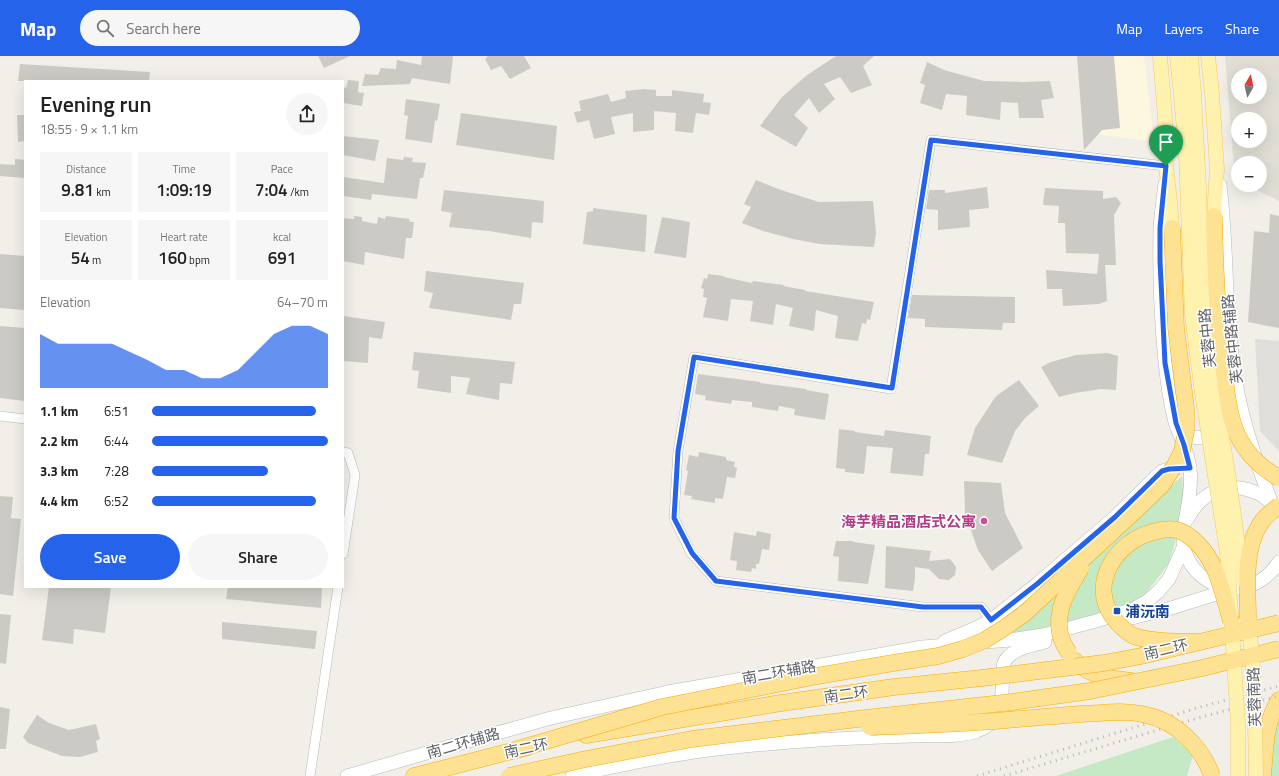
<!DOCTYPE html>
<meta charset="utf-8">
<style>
:root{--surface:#fff;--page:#f6f6f6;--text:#222;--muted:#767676;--accent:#2563eb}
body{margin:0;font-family:"Titillium Web","Noto Sans SC",sans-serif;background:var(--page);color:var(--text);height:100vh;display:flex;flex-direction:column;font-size:15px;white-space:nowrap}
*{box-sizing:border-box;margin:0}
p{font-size:13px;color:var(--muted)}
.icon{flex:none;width:22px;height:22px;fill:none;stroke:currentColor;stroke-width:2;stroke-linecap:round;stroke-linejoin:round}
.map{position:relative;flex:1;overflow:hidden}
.side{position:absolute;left:24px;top:24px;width:320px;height:508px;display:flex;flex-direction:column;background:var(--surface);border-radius:0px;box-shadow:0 4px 16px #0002}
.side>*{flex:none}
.needle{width:26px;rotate:8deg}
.buttons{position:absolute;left:1231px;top:12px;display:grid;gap:8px}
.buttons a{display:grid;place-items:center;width:36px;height:36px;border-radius:50%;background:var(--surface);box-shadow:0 4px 16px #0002;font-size:20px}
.pin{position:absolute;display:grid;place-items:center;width:34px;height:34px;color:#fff;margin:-41px -17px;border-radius:50% 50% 50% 0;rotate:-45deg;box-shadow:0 0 4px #0007}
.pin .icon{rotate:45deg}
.round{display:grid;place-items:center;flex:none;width:42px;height:42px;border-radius:21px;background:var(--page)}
.summary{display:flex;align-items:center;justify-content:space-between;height:68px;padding:0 16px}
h1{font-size:22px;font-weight:600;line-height:30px}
.stats{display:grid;grid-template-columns:repeat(3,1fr);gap:6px;height:68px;padding:4px 16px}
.stats div{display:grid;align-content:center;border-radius:0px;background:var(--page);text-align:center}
.stats b{font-size:17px;font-weight:600}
.stats small{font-size:11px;font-weight:400}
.stats p{font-size:11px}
.chart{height:112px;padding:8px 16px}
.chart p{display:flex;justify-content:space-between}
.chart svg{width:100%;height:72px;margin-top:4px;fill:var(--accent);opacity:.7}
.primary-button{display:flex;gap:8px;margin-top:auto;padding:8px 16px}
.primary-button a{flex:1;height:46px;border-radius:24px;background:var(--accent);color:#fff;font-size:16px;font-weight:600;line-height:46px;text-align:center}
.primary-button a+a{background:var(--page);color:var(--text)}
ul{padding:0 16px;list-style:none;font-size:13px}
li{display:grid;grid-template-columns:64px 48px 1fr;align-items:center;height:30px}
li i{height:10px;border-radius:5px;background:var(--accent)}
header{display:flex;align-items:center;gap:24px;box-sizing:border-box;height:56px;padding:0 20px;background:var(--accent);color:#fff}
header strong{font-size:19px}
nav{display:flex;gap:22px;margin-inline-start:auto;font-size:14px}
.search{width:280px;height:36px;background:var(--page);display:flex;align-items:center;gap:10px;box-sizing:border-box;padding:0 14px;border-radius:22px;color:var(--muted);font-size:15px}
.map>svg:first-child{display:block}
</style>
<header>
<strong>Map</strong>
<div class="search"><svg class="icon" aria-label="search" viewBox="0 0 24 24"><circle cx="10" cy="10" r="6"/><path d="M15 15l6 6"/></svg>Search here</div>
<nav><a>Map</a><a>Layers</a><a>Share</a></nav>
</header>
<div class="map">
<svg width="1279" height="720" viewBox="0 0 1279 720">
<rect width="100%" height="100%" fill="#f1efe8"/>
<polygon fill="#fef7e0" points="1077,0 1144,0 1154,86 1082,76"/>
<polygon fill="#e0deda" points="1255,283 1279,285 1279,395 1260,375"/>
<path fill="#e1ded6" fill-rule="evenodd" d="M1225,0H1279V145L1247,129H1260V107H1238V124L1235,122ZM1238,19H1260V41H1238ZM1238,63H1260V85H1238Z"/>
<g fill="#c5e8c5">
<polygon points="1182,420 1184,455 1169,507 1144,540 1116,554 1067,568 1012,577"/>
<polygon points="1279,663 1279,720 1269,720 1275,674"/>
<polygon points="1173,681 1193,699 1187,720 1056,720"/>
</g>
<g fill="#cccac5">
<polygon points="318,0 350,0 324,12"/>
<polygon points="422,0 453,0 450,28 412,22 410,28 362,30 365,18 378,19 381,12 396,13 397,4 421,9"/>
<polygon points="488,0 524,0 531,12 510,23 501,10 491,14 485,3"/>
<polygon points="836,0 874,0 863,10 872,29 851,37 840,21 824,28 835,43 819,57 809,42 794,59 808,72 796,91 760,70 782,41 807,19"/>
<polygon points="1077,0 1114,0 1120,72 1102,74 1084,94"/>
<polygon points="927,6 944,14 984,25 1023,26 1050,25 1054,42 1041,44 1044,62 1019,62 1018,47 1001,46 1000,64 966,59 967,40 946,38 942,54 920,47 925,29 920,27"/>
<polygon points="20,8 150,16 149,25 18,25"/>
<polygon points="348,24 359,25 358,36 364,37 362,50 343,47 343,31 346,32"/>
<polygon points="644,33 656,34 656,40 672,40 672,34 704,38 703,46 711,47 709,59 696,57 693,77 675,75 676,57 654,55 654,74 633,76 633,57 611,61 615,78 594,83 589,64 577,67 574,56 581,55 579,45 608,38 611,46 626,42 625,35"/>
<polygon points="406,43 440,48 437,65 435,64 432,87 405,83 408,60 404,59"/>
<polygon points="461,57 557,70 554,104 456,89"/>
<polygon points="17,59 25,59 25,85 18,86"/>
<polygon points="343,80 379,84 375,105 343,99"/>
<polygon points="404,101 413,102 412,106 426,107 423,122 420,122 417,143 372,138 371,144 343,140 343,121 384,127 387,102 403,104"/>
<polygon points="15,103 25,104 25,122 0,120 0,108 15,109"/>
<polygon points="756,124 781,134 819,146 873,145 876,177 874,191 820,188 793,183 763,175 742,167 751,151 744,148"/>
<polygon points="987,131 989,152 969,154 970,171 938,174 938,154 926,153 929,134 945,134 945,137"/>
<polygon points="1045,132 1103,135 1103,143 1116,141 1121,147 1114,159 1116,209 1105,209 1107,245 1099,248 1063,250 1062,233 1047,233 1046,214 1097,218 1099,198 1066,197 1065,167 1058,167 1059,150 1043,149"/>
<polygon points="444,134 544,145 543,167 532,166 531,182 489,175 449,171 452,157 441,155"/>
<polygon points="593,152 647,159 645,196 583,188 587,156 593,155"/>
<polygon points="1270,158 1279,160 1279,272 1248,266 1254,175 1269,177"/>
<polygon points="354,160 362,161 362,165 377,168 378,161 385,163 386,160 409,163 410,166 414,166 412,182 406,182 404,203 365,196 364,209 343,205 343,162 354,163"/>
<polygon points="662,161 690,166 686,202 654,197"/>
<polygon points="0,198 25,200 25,254 0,252"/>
<polygon points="426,215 524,227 521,248 514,248 511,264 429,252 433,237 424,235"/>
<polygon points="708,218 724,220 724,221 752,227 753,225 784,229 783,230 805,234 805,235 874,246 870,264 867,263 866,268 862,267 858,285 835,282 838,260 816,254 814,275 789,270 793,252 776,248 773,269 750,265 753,245 731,243 728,265 703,261 707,242 703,241 704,233 701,232 704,222 707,223"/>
<polygon points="912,239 1015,241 1015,267 1003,267 1002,274 925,271 925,263 908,262"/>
<polygon points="343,260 385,266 382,283 369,281 368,307 343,305"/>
<polygon points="0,270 25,272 25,345 0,342"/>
<polygon points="414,296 515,306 512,328 500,327 499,344 466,338 470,322 451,320 451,337 417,332 419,315 412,314"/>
<polygon points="1108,297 1118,300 1116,334 1101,333 1075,337 1059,341 1041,311 1051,306 1076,299"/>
<polygon points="698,318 760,326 760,327 806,333 806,334 829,338 825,364 794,359 795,353 779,350 778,355 752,351 752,346 732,344 731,348 705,344 706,340 695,338"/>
<polygon points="1019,324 1039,350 1025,362 1015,375 1002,407 967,399 975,372 996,340"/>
<polygon points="839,373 855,375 855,376 884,380 885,374 931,380 929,398 925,398 923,420 890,417 893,392 867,390 864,418 845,416 845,413 836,412"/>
<polygon points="699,396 726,401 726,404 735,406 734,411 737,412 735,422 727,421 723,443 715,442 715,447 691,443 692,440 684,439 688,415 686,414 689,399 698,401"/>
<polygon points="964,425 1001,427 1005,457 1023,492 992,515 978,494 965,458"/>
<polygon points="0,440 13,441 11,462 21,463 13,540 0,538"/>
<polygon points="757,475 771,478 769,494 762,493 759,508 756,508 756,513 752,512 751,516 736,514 737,505 730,504 734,476 756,480"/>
<polygon points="836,485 853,485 853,486 875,489 868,528 838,525 839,501 833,500"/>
<polygon points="886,490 931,495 929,505 950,503 956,511 955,519 949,524 939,523 929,513 915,511 915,522 913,535 885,532"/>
<polygon points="49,531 111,531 105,577 74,573 73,588 42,584"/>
<polygon points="228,531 322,531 321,552 226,543"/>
<polygon points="0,558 11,559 6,608 0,607"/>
<polygon points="222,566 317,575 315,593 222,583"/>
<polygon points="0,651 10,653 6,693 0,693"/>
<polygon points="37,659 49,667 69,674 96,668 100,683 96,685 98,696 80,701 62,700 28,687 23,681"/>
</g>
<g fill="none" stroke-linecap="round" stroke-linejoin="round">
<defs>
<g id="street">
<polyline points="0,360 25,363"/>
<polyline points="343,396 348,397 355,419 343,498"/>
<polyline points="991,564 981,551 923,551 716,525 691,497 674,462 678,395 694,301 891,333 931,84 1166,110"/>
<polyline points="310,720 338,531"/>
</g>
<g id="secondary">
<path d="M1165,128C1163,143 1161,158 1160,173C1159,216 1161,264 1165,306C1167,326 1170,347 1175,366C1180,381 1188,396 1190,412C1192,430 1188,449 1185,466"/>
<path d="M1220,129C1227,185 1225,242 1232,299C1237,350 1254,400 1272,448"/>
<path d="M1180,373C1188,386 1206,381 1219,379"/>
<path d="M1188,462C1202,434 1231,424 1259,438C1264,440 1267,444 1271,447"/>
<path d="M1183,486C1184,498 1191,511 1200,519C1227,542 1260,534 1279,506"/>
<polyline points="1124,564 1171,552 1232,533"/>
<polyline points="945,585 978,571 991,564 1037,528 1115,461 1162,415 1169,413 1178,412"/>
<polyline points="347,720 461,687 551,662 668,636 923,591 1010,584 1043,579 1096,565 1131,554 1146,546 1158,536 1169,523 1184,490"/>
<path d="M572,720C611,711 649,703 688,697C731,690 775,687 818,684C849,682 880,681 911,680C933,679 957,682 977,675C1006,664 1001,641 1003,616C1003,611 1003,606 1007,602C1016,592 1033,589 1045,586"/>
</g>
<g id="primary">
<polyline points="1160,0 1165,60 1166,110 1170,145 1172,172"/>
<polyline points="1177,0 1181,39"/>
<polyline points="1191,0 1194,38"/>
<polyline points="1208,0 1212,38 1217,113 1214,160"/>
</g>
<g id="highway">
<path d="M1075,605C1090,620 1112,623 1132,625"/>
<polyline points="586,679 781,647 894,631 982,622"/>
<polyline points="414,720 528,691"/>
<path d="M1263,720C1265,694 1265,666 1279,644"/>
</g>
</defs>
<use href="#street" stroke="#b5b8bc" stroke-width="10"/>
<use href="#secondary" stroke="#b6babf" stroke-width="14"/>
<use href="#primary" stroke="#f2c960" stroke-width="15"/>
<use href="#highway" stroke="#f9ab00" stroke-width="17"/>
<use href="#street" stroke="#fff" stroke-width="9"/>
<use href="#secondary" stroke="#fff" stroke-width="13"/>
<use href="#primary" stroke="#fff2af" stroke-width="14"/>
<use href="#highway" stroke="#fde293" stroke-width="16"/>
<g stroke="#b6b7b8" stroke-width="3" stroke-dasharray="1 5" stroke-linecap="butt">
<polyline points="977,720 1197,652 1279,630"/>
<polyline points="1004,720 1198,662 1279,640"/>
</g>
<defs>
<g id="primary-bridge">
<polyline points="1194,38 1199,132 1202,225 1207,290 1228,417 1243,524"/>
<polyline points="1181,39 1186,98 1192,259 1202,337 1227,496 1238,668 1238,720"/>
<path d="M1248,563C1255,615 1255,667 1256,720"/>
</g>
<g id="highway-bridge">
<path d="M1214,160C1215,212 1217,264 1224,316C1227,338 1229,364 1240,384C1249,400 1263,413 1279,422"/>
<path d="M1248,563C1248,533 1243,496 1259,470C1263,462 1272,455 1279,450"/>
<path d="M1198,586C1181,586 1149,586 1134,580C1124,575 1118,568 1112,560C1089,526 1117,485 1153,476C1160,474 1169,472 1177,474C1184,476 1192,482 1197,487C1218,507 1223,539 1231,565"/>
<path d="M1069,597C1065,591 1061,584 1060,577C1055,553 1069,532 1081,512"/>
<polyline points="982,622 1104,607 1141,600 1279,567"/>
<path d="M870,671C920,669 969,668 1018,663C1046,661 1073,658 1100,657C1115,656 1131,655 1146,659C1176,665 1202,691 1212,720"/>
<polyline points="515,694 662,651 817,620 893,607 938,600 963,593 985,584 1001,574 1024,558 1136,454 1162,429 1175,409 1182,395 1186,375 1186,352 1176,272 1172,172"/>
<polyline points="509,720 586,703 692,683 866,662 1012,646 1090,635 1198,613 1279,593"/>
</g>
</defs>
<use href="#primary-bridge" stroke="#f2c960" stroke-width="15" stroke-linecap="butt"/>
<use href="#highway-bridge" stroke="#f9ab00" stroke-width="17" stroke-linecap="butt"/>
<use href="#primary-bridge" stroke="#fff2af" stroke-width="14"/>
<use href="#highway-bridge" stroke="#fde293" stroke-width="16"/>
</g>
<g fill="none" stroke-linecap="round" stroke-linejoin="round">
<defs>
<polygon id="route" points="931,84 1166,110 1160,172 1160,205 1165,307 1176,367 1184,389 1190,412 1169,413 1162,415 1115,461 1037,528 991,564 981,551 923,551 716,525 692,497 674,462 678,395 694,301 892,332"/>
</defs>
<use href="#route" stroke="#fff" stroke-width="8"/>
<use href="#route" stroke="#2563eb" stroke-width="5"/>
</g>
<circle fill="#d1479c" stroke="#fff" stroke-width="1.5" cx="984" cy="465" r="4"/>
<rect fill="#1a4fb4" stroke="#fff" stroke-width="1.5" x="1113" y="551" width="8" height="8" rx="2"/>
<g text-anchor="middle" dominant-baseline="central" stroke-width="3" stroke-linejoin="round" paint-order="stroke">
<g font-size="15" fill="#5f6368" stroke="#fff">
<text transform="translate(1207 282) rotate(-96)">芙蓉中路</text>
<text transform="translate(1232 283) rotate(-96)">芙蓉中路辅路</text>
<text transform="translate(1166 593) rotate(-13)">南二环</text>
<text transform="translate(779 616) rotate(-10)">南二环辅路</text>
<text transform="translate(846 638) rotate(-8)">南二环</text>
<text transform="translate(1254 641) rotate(-92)">芙蓉南路</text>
<text transform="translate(463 687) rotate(-16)">南二环辅路</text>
<text transform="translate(526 692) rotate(-12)">南二环</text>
</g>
<g font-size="15" font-weight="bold" fill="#b23c85" stroke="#fff" text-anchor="end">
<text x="976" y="465">海芋精品酒店式公寓</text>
</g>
<g font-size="15" font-weight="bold" fill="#164399" stroke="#fff" text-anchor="start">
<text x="1125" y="555">浦沅南</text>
</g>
</g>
</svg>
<div class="buttons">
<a><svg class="needle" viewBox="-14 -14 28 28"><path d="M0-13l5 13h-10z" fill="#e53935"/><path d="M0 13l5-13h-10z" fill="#767676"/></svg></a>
<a>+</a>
<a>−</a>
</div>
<div class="pin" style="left:1166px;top:110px;background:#1e9e55"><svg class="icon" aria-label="arrive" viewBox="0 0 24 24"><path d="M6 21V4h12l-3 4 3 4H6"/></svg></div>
<section class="side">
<div class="summary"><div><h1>Evening run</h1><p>18:55 · 9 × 1.1 km</p></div><a class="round"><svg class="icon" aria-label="share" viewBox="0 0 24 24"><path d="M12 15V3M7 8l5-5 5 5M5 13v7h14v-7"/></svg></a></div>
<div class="stats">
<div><p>Distance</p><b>9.81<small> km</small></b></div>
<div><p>Time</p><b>1:09:19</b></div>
<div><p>Pace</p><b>7:04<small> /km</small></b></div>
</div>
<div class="stats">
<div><p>Elevation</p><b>54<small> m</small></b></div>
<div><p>Heart rate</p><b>160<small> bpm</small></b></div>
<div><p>kcal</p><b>691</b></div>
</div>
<div class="chart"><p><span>Elevation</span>64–70 m</p>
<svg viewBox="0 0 160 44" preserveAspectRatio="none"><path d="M0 44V11L10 17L20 17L30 17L40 17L50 22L60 27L70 33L80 33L90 38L100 38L110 33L120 22L130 11L140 6L150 6L160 11V44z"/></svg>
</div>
<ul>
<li><b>1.1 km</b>6:51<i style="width:93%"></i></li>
<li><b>2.2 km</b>6:44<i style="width:100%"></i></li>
<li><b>3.3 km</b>7:28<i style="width:66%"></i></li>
<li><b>4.4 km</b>6:52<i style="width:93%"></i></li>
</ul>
<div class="primary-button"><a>Save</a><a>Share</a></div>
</section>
</div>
